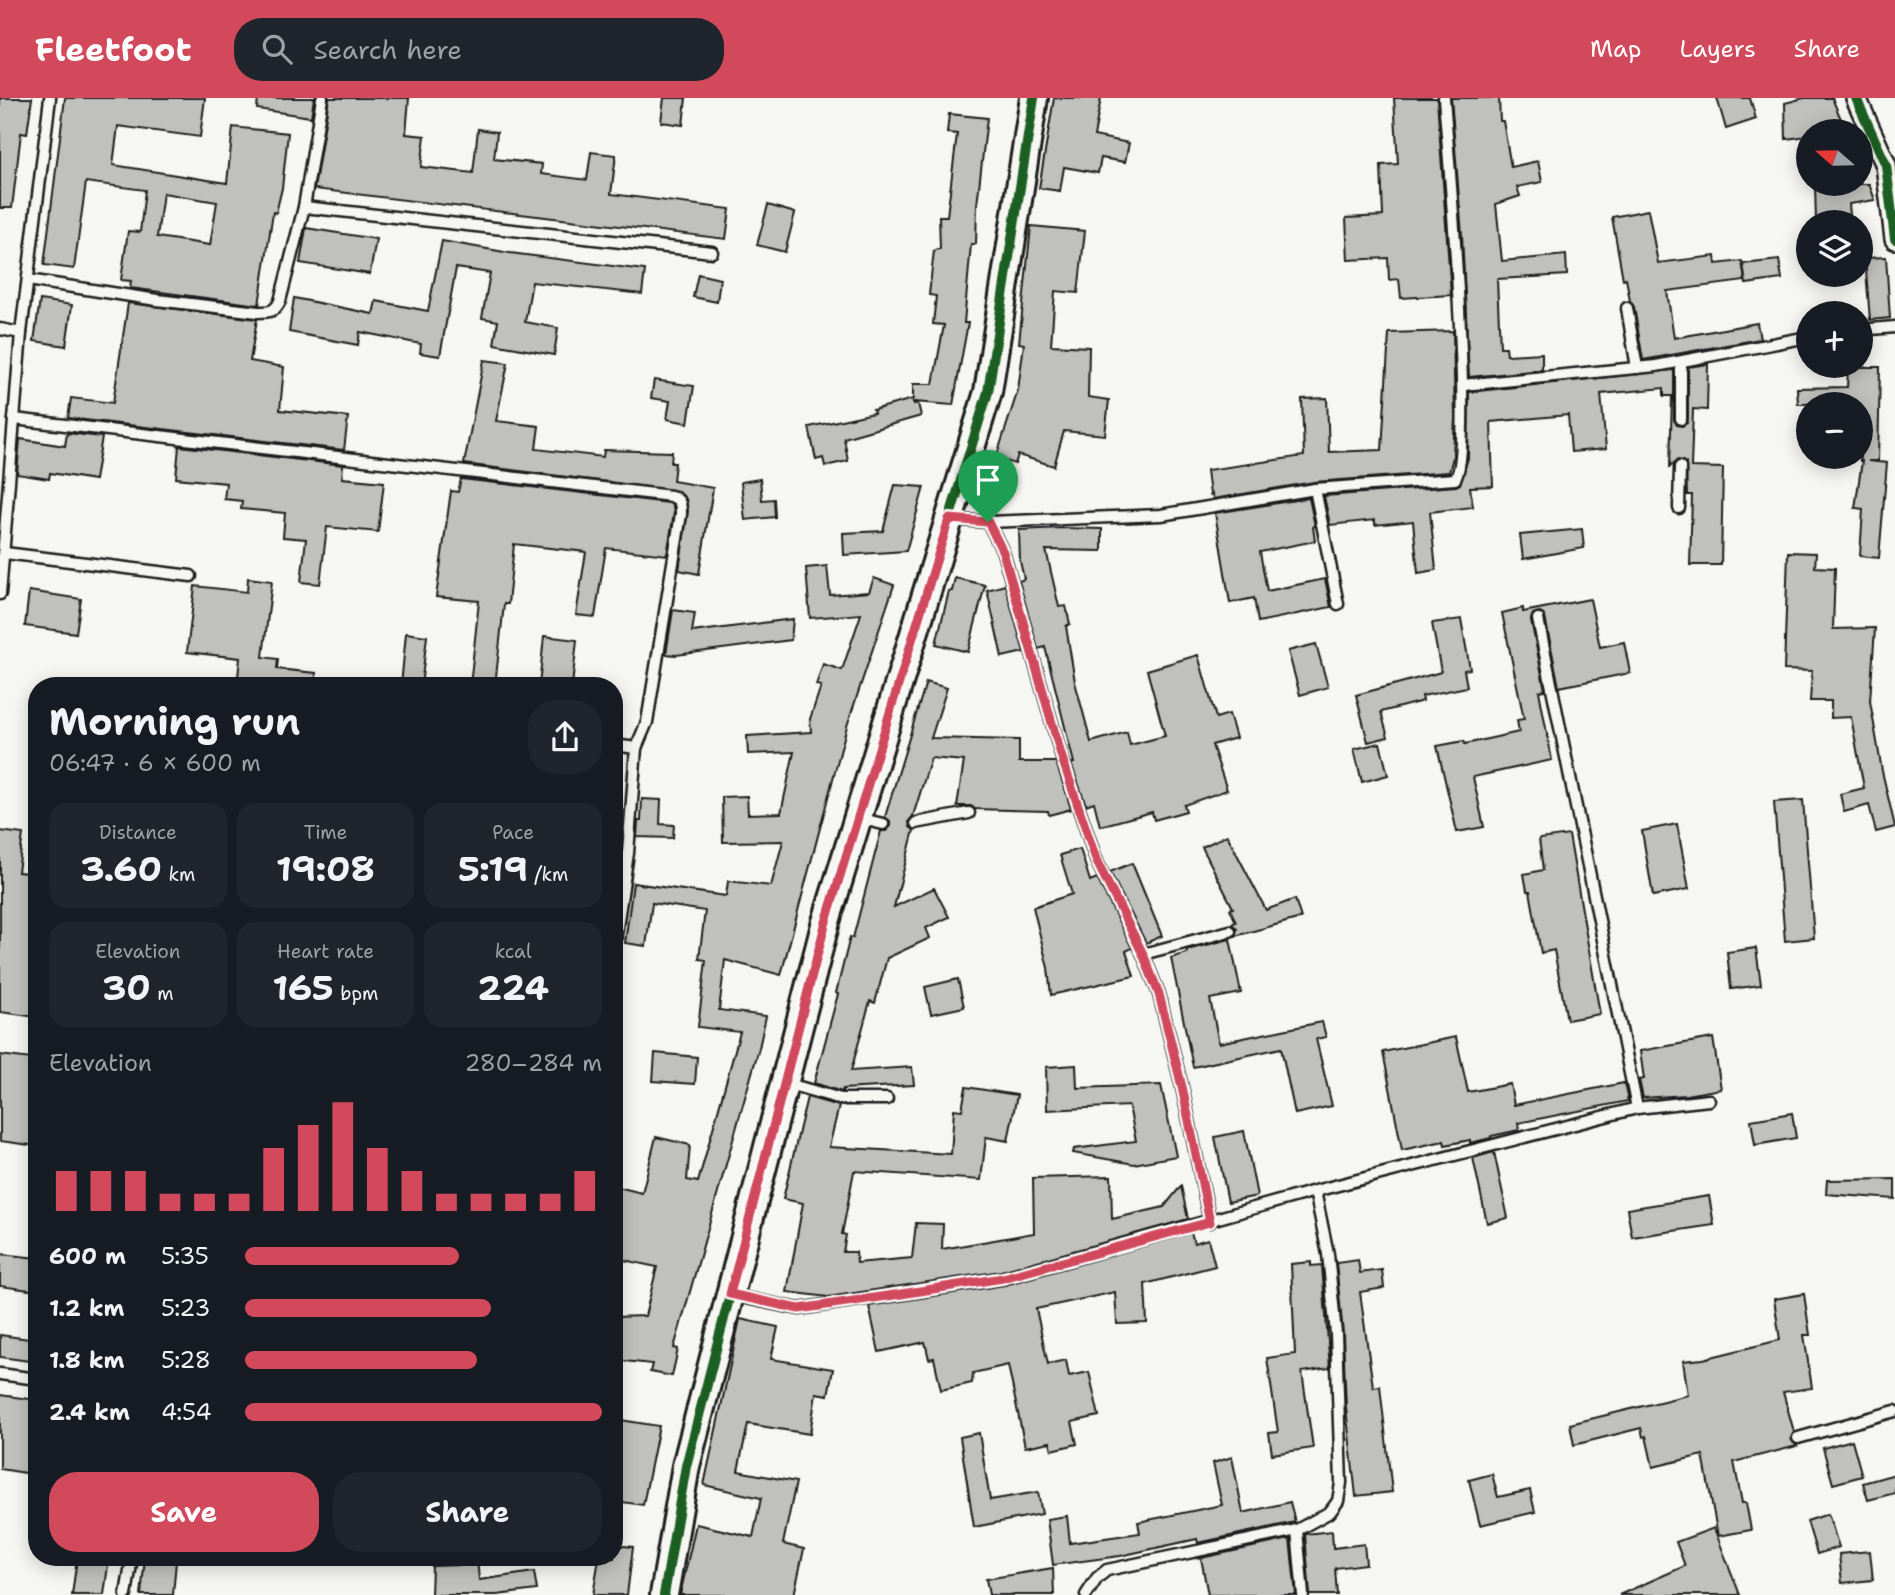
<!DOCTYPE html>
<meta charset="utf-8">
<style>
:root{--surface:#171b24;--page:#20242c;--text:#f1f3f6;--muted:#9ea1a6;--accent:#d1495b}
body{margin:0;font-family:"Shantell Sans",sans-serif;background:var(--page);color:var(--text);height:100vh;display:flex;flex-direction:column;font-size:26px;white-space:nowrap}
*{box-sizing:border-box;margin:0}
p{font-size:23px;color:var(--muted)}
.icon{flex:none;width:38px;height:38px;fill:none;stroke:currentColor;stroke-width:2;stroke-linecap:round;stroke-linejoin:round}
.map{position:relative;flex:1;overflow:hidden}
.side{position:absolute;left:28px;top:579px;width:595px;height:889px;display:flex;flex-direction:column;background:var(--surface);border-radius:28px;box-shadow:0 4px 18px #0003}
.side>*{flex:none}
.needle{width:46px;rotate:290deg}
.fabs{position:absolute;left:1796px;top:21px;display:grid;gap:14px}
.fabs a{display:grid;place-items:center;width:77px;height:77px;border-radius:50%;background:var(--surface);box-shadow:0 4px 18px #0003;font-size:35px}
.pin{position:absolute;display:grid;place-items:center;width:60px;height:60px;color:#fff;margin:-72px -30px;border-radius:50% 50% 50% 0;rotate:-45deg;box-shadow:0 0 7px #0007}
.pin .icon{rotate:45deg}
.round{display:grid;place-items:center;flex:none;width:74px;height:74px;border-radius:28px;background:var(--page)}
.overview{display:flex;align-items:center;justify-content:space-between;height:119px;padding:0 21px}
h1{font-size:38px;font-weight:700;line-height:52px}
.metrics{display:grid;grid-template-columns:repeat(3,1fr);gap:10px;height:119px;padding:7px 21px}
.metrics div{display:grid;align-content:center;border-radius:18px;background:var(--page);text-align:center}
.metrics b{font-size:35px;font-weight:700}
.metrics small{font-size:19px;font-weight:400}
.metrics p{font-size:19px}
.chart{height:196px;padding:14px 21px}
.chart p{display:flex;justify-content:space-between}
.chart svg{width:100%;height:126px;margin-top:7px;stroke:var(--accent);stroke-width:6}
.action{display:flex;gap:14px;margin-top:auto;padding:14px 21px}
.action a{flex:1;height:80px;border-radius:28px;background:var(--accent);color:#fff;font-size:28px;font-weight:700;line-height:80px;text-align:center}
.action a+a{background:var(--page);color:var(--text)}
ul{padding:0 21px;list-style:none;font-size:23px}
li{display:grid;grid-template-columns:112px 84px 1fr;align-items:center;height:52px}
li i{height:18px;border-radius:9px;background:var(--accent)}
header{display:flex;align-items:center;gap:42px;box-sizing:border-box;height:98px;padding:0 35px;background:var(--accent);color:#fff}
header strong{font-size:33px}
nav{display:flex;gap:38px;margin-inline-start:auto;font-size:24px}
.search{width:490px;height:63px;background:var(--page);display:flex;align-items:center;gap:18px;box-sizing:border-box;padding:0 24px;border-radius:28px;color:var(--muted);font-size:26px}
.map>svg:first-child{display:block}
</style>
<header>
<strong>Fleetfoot</strong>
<div class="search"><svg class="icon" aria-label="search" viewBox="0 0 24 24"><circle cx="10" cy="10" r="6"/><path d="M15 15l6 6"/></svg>Search here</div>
<nav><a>Map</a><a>Layers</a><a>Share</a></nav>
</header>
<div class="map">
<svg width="1895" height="1497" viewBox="0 0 1895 1497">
<rect width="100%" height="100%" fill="#f6f6f2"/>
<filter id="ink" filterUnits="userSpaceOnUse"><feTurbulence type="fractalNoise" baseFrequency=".0143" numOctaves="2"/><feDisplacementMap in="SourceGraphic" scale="14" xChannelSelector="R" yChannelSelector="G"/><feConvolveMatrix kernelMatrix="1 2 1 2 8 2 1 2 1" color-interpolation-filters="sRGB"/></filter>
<g filter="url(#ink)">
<g fill="#c0c0bd" stroke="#1c1c1c" stroke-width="2" fill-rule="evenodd">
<polygon points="0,0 32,0 27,36 21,35 12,110 0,110"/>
<path d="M65,0H205L200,39L118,28L113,67L227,85L233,29L288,35L282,90L276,115L273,114L259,207L130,190L131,183L121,182L128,133L140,134L145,92L86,84L74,171L44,167ZM163,95L217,104L210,147L157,139Z"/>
<polygon points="258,0 314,0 311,19 257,11"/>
<polygon points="329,0 409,0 406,36 425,38 421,69 473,75 478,31 497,34 494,61 542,66 541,76 587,82 591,54 616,57 611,96 730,111 726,141 314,91"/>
<polygon points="664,0 686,0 683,27 661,24"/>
<polygon points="1054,0 1101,0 1094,38 1129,45 1125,64 1101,60 1098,75 1064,69 1060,93 1039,90"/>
<polygon points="1394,0 1437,0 1451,197 1401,200 1399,181 1389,182 1388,160 1348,162 1346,120 1383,118 1381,67 1398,66"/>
<polygon points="1451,0 1499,0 1500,23 1503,23 1511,69 1538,63 1542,84 1517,89 1520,98 1496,106 1502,163 1566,157 1567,177 1497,181 1500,249 1506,249 1507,257 1542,255 1542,272 1469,279 1462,137"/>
<polygon points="1717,0 1750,0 1756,21 1726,31"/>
<polygon points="1804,0 1832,0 1846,33 1808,33 1808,38 1786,41 1785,5"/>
<polygon points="949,16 987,20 977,107 976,146 971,146 964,225 968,225 953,307 913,304 914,306 918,305 921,318 844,340 848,363 825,368 823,360 816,362 809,329 874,315 873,312 913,301 913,286 933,286 944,227 933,226 936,198 929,197 934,152 940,151 939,118 947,118 957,36 947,35"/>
<polygon points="1815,86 1869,86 1875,102 1849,106 1850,117 1844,117 1844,124 1816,124"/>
<polygon points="768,107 795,115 785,154 757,147"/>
<polygon points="1648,112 1658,165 1715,158 1716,166 1742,163 1745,183 1667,193 1674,240 1757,225 1760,241 1643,262 1634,209 1630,203 1626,180 1623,181 1612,119"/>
<polygon points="1031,128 1085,133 1078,195 1055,193 1051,247 1089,249 1088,299 1109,302 1105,337 1064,333 1054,368 1018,357 1015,366 996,360 1018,292 1024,246 1019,245"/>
<polygon points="306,130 376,141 370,176 300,165"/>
<polygon points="442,143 510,155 645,172 642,196 532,184 525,224 558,230 554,257 494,246 498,223 482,220 490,175 456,170 440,258 420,255 421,246 360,234 358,247 289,234 294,200 373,216 376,203 428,213"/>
<polygon points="1886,159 1890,220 1870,222 1865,160"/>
<polygon points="1779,162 1782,181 1746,186 1743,166"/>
<polygon points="698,176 720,181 717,204 693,199"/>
<polygon points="40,202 72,207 66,248 34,243"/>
<polygon points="128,205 257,221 250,263 284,269 280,312 348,319 344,352 68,320 71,300 113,305"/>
<polygon points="1453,233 1455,319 1453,359 1449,374 1314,384 1213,401 1212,396 1210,397 1207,372 1304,358 1302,301 1327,300 1329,354 1382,352 1389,235"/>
<polygon points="484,262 508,265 496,323 539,328 536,351 603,359 604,352 672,354 671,365 675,365 673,383 713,390 699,476 679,472 688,412 686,401 678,393 464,366"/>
<polygon points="1708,266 1707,312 1693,311 1691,369 1723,370 1721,467 1690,467 1692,397 1687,397 1686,365 1677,362 1670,369 1672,298 1664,298 1664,290 1601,296 1606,351 1571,354 1568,317 1491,324 1493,388 1470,389 1473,409 1430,414 1436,472 1418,475 1413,423 1375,427 1375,422 1330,427 1324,398 1456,388 1460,386 1468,360 1469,294 1674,272 1674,322 1677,327 1682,328 1687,325 1688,321 1688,269"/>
<polygon points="1848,269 1880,269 1878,363 1868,363 1887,365 1879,460 1860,458 1863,411 1855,410 1862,363 1860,363 1860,306 1798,306 1797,290 1847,289"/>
<polygon points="654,282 694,288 688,325 667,321 670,303 651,300"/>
<polygon points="67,335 102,339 95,382 50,375 49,381 17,376 20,341 65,348"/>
<polygon points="179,348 343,367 342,380 384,384 378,434 327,429 320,486 301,484 306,441 283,439 285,415 241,411 242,403 224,401 226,385 176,380"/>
<polygon points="461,381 669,405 673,408 674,415 667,457 606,450 595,519 576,517 586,454 514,446 508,506 504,506 495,588 470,588 479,503 436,499 451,393 458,394"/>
<polygon points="760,381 762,402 774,401 775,419 745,422 741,384"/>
<polygon points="895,387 924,389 906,453 844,457 843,435 883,433"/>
<polygon points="1309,400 1315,428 1313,429 1315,443 1260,454 1267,493 1325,481 1331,509 1258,524 1254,500 1230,505 1215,415"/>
<polygon points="1063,430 1102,431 1102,453 1046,452 1059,509 1066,508 1070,526 1066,528 1075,584 1091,644 1127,634 1130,647 1165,638 1147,572 1198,557 1216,620 1229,616 1236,640 1212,647 1227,692 1184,707 1186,713 1154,722 1152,714 1100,728 1094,704 1086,707 1071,665 1074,665 1045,549 1038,551 1019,483 1024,481 1020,463 1019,432"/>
<polygon points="1582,431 1584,450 1523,461 1520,437"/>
<polygon points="1788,454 1816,455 1815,469 1835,470 1833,531 1875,530 1870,603 1882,673 1895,729 1876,734 1869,707 1844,714 1840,696 1864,690 1851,619 1831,620 1831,603 1810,603 1812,573 1784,572"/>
<polygon points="827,468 830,497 869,494 874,480 894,487 847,628 781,877 725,862 719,912 766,918 759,950 674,1250 678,1251 672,1278 650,1274 652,1266 616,1262 618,1237 614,1237 614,1219 645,1218 657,1169 614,1160 614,1088 642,1095 656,1039 690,1047 687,1082 698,1084 740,934 698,929 706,862 699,861 705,813 652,805 646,848 625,845 633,785 726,798 728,783 771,788 783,743 723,744 722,699 747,698 748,716 781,715 794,654 748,656 747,638 811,634 810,621 821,588 816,587 823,566 842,572 861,516 810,520 806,470"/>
<polygon points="248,480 272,483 263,559 278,561 277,571 316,575 315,588 237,588 240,560 187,554 195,488 247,494"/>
<polygon points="955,480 985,487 968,554 936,546 949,493 952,493"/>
<polygon points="1005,487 1024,554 1002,559 987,492"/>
<polygon points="29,493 81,501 76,535 25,528"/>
<polygon points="1590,501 1600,549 1624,544 1630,575 1559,589 1545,519 1540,514 1533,516 1531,522 1545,592 1539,593 1552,662 1473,679 1484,729 1457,734 1437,648 1464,643 1465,646 1519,634 1517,622 1524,621 1502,515 1523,510 1523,514"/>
<polygon points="673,512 695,515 692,534 793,521 791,542 676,557 666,556"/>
<polygon points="1461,521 1470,571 1464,572 1467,589 1422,598 1423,603 1381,614 1388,639 1368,644 1356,597 1441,574 1432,525"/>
<polygon points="406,535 427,538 421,588 401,588"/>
<polygon points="544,538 577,542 572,588 539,588"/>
<polygon points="1316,546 1328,589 1300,597 1288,553"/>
<polygon points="926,584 947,590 931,640 1019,642 1019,664 1056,664 1071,711 1049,717 1048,713 975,711 971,708 957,708 964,663 931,660 913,718 909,723 910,729 914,732 894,809 934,790 949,819 926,830 930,840 887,860 875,905 870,903 851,973 912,969 914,987 843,991 842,994 814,985 838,896 836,895 850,839 853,840 881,733 886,733 890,728 890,723 885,719"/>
<polygon points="1380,645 1388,677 1362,684 1354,651"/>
<polygon points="642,701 661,702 660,726 674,727 673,740 637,739 638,723 641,723"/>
<polygon points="1803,702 1814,840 1785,843 1774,704"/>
<polygon points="1677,726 1689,791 1653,798 1642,733"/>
<polygon points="0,733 23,736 18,774 37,776 37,919 0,914"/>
<polygon points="1227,737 1266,812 1295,801 1301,820 1235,838 1237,830 1231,826 1236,824 1230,811 1233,810 1202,749"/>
<polygon points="1569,737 1600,916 1567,922 1554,852 1541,855 1530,793 1527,793 1524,776 1543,772 1539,741"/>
<polygon points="1080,751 1090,783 1097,780 1132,850 1126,853 1134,878 1051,897 1048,870 1033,809 1072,796 1060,757"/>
<polygon points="1132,765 1162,838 1146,845 1110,774"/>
<polygon points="1230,841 1241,895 1210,901 1219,945 1322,924 1326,939 1316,941 1332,1008 1295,1016 1281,950 1193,969 1171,860 1187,855 1187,852"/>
<polygon points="1756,850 1761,887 1731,891 1727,854"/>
<polygon points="958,881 964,909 931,916 925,889"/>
<polygon points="1456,939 1468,994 1510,986 1514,1007 1624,985 1628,1003 1518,1025 1519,1032 1491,1038 1491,1040 1470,1045 1470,1042 1445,1047 1444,1043 1402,1052 1383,954"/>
<polygon points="1713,940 1721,991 1686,997 1643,1000 1639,982 1644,981 1640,953"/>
<polygon points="655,955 697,959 695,986 653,983"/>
<polygon points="0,957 32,961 30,983 37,984 37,1048 0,1043"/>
<polygon points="1076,967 1077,990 1161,987 1176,1058 1134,1066 1073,1055 1074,1051 1136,1043 1129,1008 1047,1012 1046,969"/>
<polygon points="966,989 1017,997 1008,1043 986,1039 981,1082 854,1073 842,1136 846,1137 843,1154 856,1154 857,1165 912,1160 916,1125 943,1126 942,1151 1034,1135 1033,1080 1111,1078 1112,1121 1164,1109 1181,1088 1188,1121 1001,1173 828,1199 787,1194 803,1105 783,1101 807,999 839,1008 829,1049 951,1056 954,1011 962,1012"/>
<polygon points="1792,1015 1796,1040 1755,1047 1751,1022"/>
<polygon points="1244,1033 1257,1098 1228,1104 1215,1039"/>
<polygon points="1494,1054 1508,1120 1487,1125 1473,1060"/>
<polygon points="1895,1081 1895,1101 1826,1096 1827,1082"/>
<polygon points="1709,1098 1714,1127 1632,1139 1627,1111"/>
<polygon points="1191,1135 1194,1145 1208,1141 1215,1168 1145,1186 1147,1225 1117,1226 1115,1194 1036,1211 1048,1266 1066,1262 1069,1278 1089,1274 1099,1318 1072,1324 1077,1346 1052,1352 1050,1344 1025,1349 1008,1267 973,1275 972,1285 941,1292 934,1260 929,1261 925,1244 879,1254 869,1208 1005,1187"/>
<polygon points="0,1156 37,1160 37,1193 0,1188"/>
<polygon points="1358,1162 1360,1175 1382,1172 1384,1190 1360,1194 1373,1289 1380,1288 1392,1394 1356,1398 1346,1310 1343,1236 1336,1165"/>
<polygon points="1311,1164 1311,1168 1322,1167 1330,1270 1302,1274 1313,1350 1272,1356 1269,1335 1278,1334 1267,1260 1295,1256 1291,1166"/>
<polygon points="1804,1196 1810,1237 1804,1237 1812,1290 1783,1294 1794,1334 1791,1341 1797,1348 1734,1364 1742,1405 1746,1405 1751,1432 1718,1438 1703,1357 1653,1369 1646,1338 1643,1339 1641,1330 1574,1347 1570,1326 1688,1297 1683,1263 1703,1261 1780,1242 1774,1201"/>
<polygon points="740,1221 778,1229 771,1261 833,1271 828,1297 816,1295 810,1336 748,1326 738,1373 796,1384 783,1446 804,1451 794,1497 680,1497 696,1426 753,1439 761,1400 704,1387"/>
<polygon points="0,1237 37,1242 37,1264 0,1259"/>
<polygon points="0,1297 37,1302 37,1359 34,1359 32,1376 0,1371"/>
<polygon points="614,1321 659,1328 643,1407 614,1403"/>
<polygon points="979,1335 990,1402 1038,1394 1042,1416 974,1429 960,1339"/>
<polygon points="1852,1342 1862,1378 1833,1386 1823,1350"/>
<polygon points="1232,1359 1243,1415 1290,1404 1295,1424 1198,1445 1197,1441 1120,1458 1053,1467 1047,1421 1067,1418 1070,1445 1140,1435 1138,1424 1222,1407 1213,1365"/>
<polygon points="1492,1376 1498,1399 1530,1392 1535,1414 1480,1427 1469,1382"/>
<polygon points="1895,1376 1895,1395 1868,1402 1863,1385"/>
<polygon points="1828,1416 1839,1449 1817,1456 1807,1423"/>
<polygon points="1714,1430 1740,1497 1619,1497 1685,1468 1676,1444"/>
<polygon points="1332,1433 1333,1450 1364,1446 1366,1466 1335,1470 1337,1497 1310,1497 1305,1436"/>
<polygon points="1290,1441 1296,1497 1208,1497 1201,1460"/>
<polygon points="614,1447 633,1449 627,1497 593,1497 599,1460 614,1460"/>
<polygon points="1870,1453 1873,1482 1842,1485 1839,1456"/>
<polygon points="77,1460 109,1460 104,1497 72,1497"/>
<polygon points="145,1460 176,1463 173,1497 141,1497"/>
<polygon points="458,1460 477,1460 479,1482 534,1474 537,1492 497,1497 431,1497 432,1468 459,1467"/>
<polygon points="1053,1470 1054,1497 989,1497 986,1481"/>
</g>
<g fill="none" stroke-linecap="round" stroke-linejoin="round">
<defs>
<g id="lane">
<polyline points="304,109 712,154"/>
<path d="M28,182L157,202L258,214C269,214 275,214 280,203L304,109L322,0"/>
<polyline points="1627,210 1637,270"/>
<polyline points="0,231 21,235"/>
<polyline points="1860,232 1895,229"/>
<polyline points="1681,264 1681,321"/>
<polyline points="1463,287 1656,268 1808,239"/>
<path d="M14,321L671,398C681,402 681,406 681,416L647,624L636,650L628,755L614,850"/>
<polyline points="1315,391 1338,506"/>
<polyline points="1679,410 1680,369"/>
<path d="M949,421L988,424L1161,417L1315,391L1455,381C1475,357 1448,52 1444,0"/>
<polyline points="988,424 1003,454 1062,660 1097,764 1143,856 1159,896 1182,989 1210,1124"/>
<polyline points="5,455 191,478"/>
<polyline points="0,496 21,235 50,0"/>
<polyline points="614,647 636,650"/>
<polyline points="858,720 883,726"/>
<polyline points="916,725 969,715"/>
<polyline points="1143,856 1230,833"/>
<polyline points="785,985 841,1001 887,1001"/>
<polyline points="1637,1010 1709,1002"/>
<polyline points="731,1197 799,1211 1003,1180 1315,1093 1637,1010 1538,521"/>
<polyline points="0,1276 37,1281"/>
<polyline points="1798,1340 1895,1313"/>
<polyline points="1297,1432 1303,1497"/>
<polyline points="126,1497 132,1460"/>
<polyline points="1086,1497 1097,1480 1107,1472 1297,1432 1330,1414 1338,1403 1341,1385 1336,1236 1328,1156 1315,1093"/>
</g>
<polyline id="street" points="1856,0 1886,67 1895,141"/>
<polyline id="secondary" points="664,1497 686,1368 825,827 988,294 1034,0"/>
</defs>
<use href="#lane" stroke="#1c1c1c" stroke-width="15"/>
<use href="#street" stroke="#1c1c1c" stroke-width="24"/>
<use href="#secondary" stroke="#1c1c1c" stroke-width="32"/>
<use href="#lane" stroke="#f6f6f2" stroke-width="10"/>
<use href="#street" stroke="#f6f6f2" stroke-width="19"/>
<use href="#secondary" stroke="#f6f6f2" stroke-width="26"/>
<defs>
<g id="cycleway">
<polyline points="1856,0 1886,67 1895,141"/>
<polyline points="664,1497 686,1368 825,827 988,294 1034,0"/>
</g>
</defs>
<use href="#cycleway" stroke="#f6f6f2" stroke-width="15"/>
<use href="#cycleway" stroke="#1b5e20" stroke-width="10"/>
</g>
</g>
<g fill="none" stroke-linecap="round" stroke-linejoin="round" filter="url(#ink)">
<defs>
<polygon id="route" points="949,421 988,424 1003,454 1062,660 1097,764 1143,856 1159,896 1182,989 1210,1124 1003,1180 901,1196 799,1211 730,1196 825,827"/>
</defs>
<use href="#route" stroke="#fff" stroke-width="14"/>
<use href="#route" stroke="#d1495b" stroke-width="9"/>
</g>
</svg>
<div class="fabs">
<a><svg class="needle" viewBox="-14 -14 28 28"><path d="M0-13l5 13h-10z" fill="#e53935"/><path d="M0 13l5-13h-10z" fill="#9ea1a6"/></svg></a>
<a><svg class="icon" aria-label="layers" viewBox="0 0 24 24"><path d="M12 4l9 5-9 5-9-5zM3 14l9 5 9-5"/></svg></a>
<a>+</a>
<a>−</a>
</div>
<div class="pin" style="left:988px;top:424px;background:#1e9e55"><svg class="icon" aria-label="arrive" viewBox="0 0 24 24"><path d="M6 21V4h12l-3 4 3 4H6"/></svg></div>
<section class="side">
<div class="overview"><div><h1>Morning run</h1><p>06:47 · 6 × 600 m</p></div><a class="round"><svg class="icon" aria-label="share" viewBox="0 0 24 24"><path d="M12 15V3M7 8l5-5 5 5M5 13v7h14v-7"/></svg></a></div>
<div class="metrics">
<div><p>Distance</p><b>3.60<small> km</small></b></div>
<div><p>Time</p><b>19:08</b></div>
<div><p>Pace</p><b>5:19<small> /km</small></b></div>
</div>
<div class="metrics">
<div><p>Elevation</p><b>30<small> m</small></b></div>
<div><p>Heart rate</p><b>165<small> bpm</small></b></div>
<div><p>kcal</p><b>224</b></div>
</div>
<div class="chart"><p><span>Elevation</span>280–284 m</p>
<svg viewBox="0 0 160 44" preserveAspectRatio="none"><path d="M5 44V30M15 44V30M25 44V30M35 44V38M45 44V38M55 44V38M65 44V22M75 44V14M85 44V6M95 44V22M105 44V30M115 44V38M125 44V38M135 44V38M145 44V38M155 44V30"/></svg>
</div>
<ul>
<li><b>600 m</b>5:35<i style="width:60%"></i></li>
<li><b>1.2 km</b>5:23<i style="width:69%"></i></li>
<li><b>1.8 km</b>5:28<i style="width:65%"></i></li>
<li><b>2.4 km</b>4:54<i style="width:100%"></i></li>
</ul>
<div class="action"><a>Save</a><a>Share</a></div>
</section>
</div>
